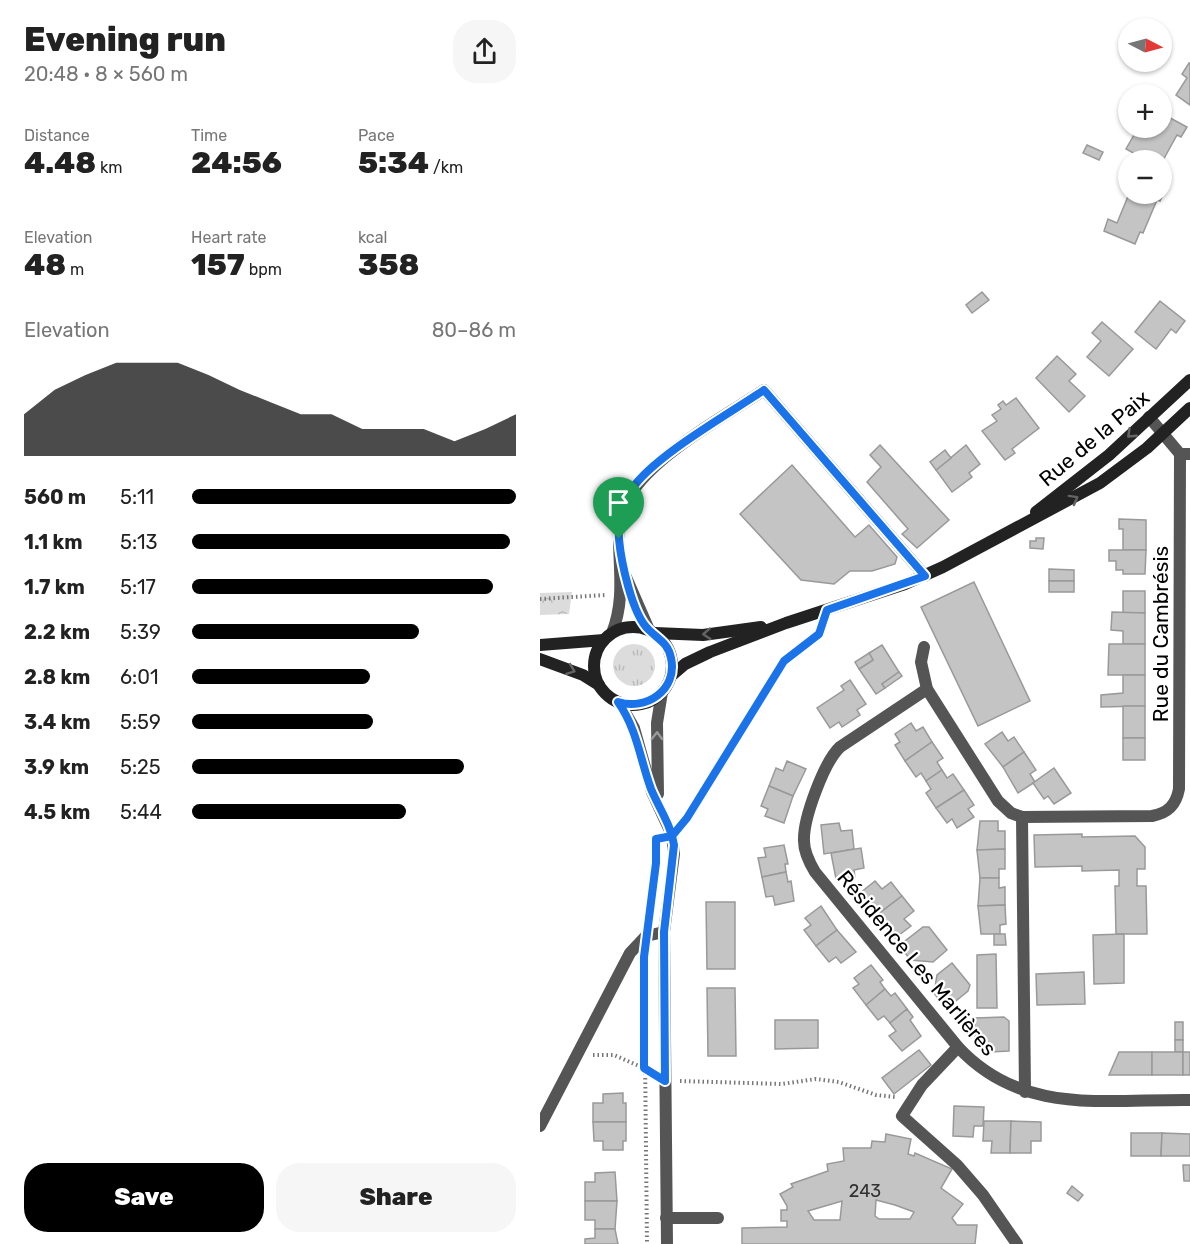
<!DOCTYPE html>
<meta charset="utf-8">
<style>
:root{--surface:#fff;--page:#f6f6f6;--text:#222;--muted:#767676;--accent:#000}
body{margin:0;font-family:Rubik,sans-serif;background:var(--page);color:var(--text);height:100vh;display:flex;flex-direction:column;font-size:22px;white-space:nowrap}
*{box-sizing:border-box;margin:0}
p{font-size:20px;color:var(--muted)}
.icon{flex:none;width:33px;height:33px;fill:none;stroke:currentColor;stroke-width:2;stroke-linecap:round;stroke-linejoin:round}
.map{position:relative;flex:1;overflow:hidden}
.panel{display:flex;flex-direction:column;background:var(--surface);width:540px}
.panel>*{flex:none}
.needle{width:39px;rotate:96deg}
.buttons{position:absolute;left:578px;top:18px;display:grid;gap:12px}
.buttons a{display:grid;place-items:center;width:54px;height:54px;border-radius:50%;background:var(--surface);box-shadow:0 2px 4px #0004;font-size:30px}
.pin{position:absolute;display:grid;place-items:center;width:51px;height:51px;color:#fff;margin:-62px -26px;border-radius:50% 50% 50% 0;rotate:-45deg;box-shadow:0 0 6px #0007}
.pin .icon{rotate:45deg}
.round{display:grid;place-items:center;flex:none;width:63px;height:63px;border-radius:24px;background:var(--page)}
.overview{display:flex;align-items:center;justify-content:space-between;height:102px;padding:0 24px}
h1{font-size:33px;font-weight:800;line-height:45px}
.figures{display:grid;grid-template-columns:repeat(3,1fr);gap:9px;height:102px;padding:6px 24px}
.figures div{display:grid;align-content:center}
.figures b{font-size:30px;font-weight:800}
.figures small{font-size:16px;font-weight:400}
.figures p{font-size:16px}
.chart{height:168px;padding:12px 24px}
.chart p{display:flex;justify-content:space-between}
.chart svg{width:100%;height:108px;margin-top:6px;fill:var(--accent);opacity:.7}
.action{display:flex;gap:12px;margin-top:auto;padding:12px 24px}
.action a{flex:1;height:69px;border-radius:24px;background:var(--accent);color:#fff;font-size:24px;font-weight:800;line-height:69px;text-align:center}
.action a+a{background:var(--page);color:var(--text)}
ul{padding:0 24px;list-style:none;font-size:20px}
li{display:grid;grid-template-columns:96px 72px 1fr;align-items:center;height:45px}
li i{height:15px;border-radius:8px;background:var(--accent)}
main{display:flex;flex:1;min-height:0}
.map>svg:first-child{display:block}
</style>
<main>
<section class="panel">
<div class="overview"><div><h1>Evening run</h1><p>20:48 · 8 × 560 m</p></div><a class="round"><svg class="icon" aria-label="share" viewBox="0 0 24 24"><path d="M12 15V3M7 8l5-5 5 5M5 13v7h14v-7"/></svg></a></div>
<div class="figures">
<div><p>Distance</p><b>4.48<small> km</small></b></div>
<div><p>Time</p><b>24:56</b></div>
<div><p>Pace</p><b>5:34<small> /km</small></b></div>
</div>
<div class="figures">
<div><p>Elevation</p><b>48<small> m</small></b></div>
<div><p>Heart rate</p><b>157<small> bpm</small></b></div>
<div><p>kcal</p><b>358</b></div>
</div>
<div class="chart"><p><span>Elevation</span>80–86 m</p>
<svg viewBox="0 0 160 44" preserveAspectRatio="none"><path d="M0 44V27L10 17L20 11L30 6L40 6L50 6L60 11L70 17L80 22L90 27L100 27L110 33L120 33L130 33L140 38L150 33L160 27V44z"/></svg>
</div>
<ul>
<li><b>560 m</b>5:11<i style="width:100%"></i></li>
<li><b>1.1 km</b>5:13<i style="width:98%"></i></li>
<li><b>1.7 km</b>5:17<i style="width:93%"></i></li>
<li><b>2.2 km</b>5:39<i style="width:70%"></i></li>
<li><b>2.8 km</b>6:01<i style="width:55%"></i></li>
<li><b>3.4 km</b>5:59<i style="width:56%"></i></li>
<li><b>3.9 km</b>5:25<i style="width:84%"></i></li>
<li><b>4.5 km</b>5:44<i style="width:66%"></i></li>
</ul>
<div class="action"><a>Save</a><a>Share</a></div>
</section>
<div class="map">
<svg width="650" height="1244" viewBox="0 0 650 1244">
<defs>
<pattern id="grass-tufts" width="24" height="20" patternUnits="userSpaceOnUse" patternTransform="scale(1.5)"><rect width="24" height="20" fill="#dcdcdc"/><path d="M3 7l-1-3M5 7V3M7 7l1-3M15 17l-1-3M17 17v-4M19 17l1-3" fill="none" stroke="#bbb"/></pattern>
<pattern id="forest-crowns" width="20" height="18" patternUnits="userSpaceOnUse" patternTransform="scale(1.5)"><rect width="20" height="18" fill="#dcdcdc"/><path d="M2 6a3 3 0 1 1 6 0M12 15a3 3 0 1 1 6 0" fill="none" stroke="#bbb"/></pattern>
</defs>
<rect width="100%" height="100%" fill="#fff"/>
<circle fill="url(#grass-tufts)" cx="94" cy="665" r="21"/>
<polygon fill="url(#forest-crowns)" points="32,592 29,614 0,615 0,593"/>
<g fill="#c4c4c4" stroke="#999" stroke-width="1.5" fill-rule="evenodd">
<polygon points="649,63 650,63 650,105 636,95 647,78 642,74"/>
<polygon points="621,113 647,127 641,137 637,135 621,164 621,160 606,160 586,149 598,128 621,128"/>
<polygon points="547,145 563,152 559,160 543,153"/>
<polygon points="621,189 625,190 620,201 617,200 603,233 600,232 595,244 564,231 568,219 577,223 589,194 621,194"/>
<polygon points="442,292 449,300 432,313 426,305"/>
<polygon points="620,301 645,321 636,333 631,329 616,349 595,332"/>
<polygon points="562,322 593,349 569,376 547,357 561,341 552,333"/>
<polygon points="517,356 536,374 529,381 545,396 529,412 496,378"/>
<polygon points="476,398 499,428 472,449 475,453 465,460 442,431 457,421 452,415 461,409 458,405 463,401 466,405"/>
<polygon points="340,445 409,520 377,548 362,534 368,529 327,482 341,467 330,455"/>
<polygon points="426,445 440,464 429,473 432,477 412,492 396,470"/>
<polygon points="405,450 411,458 396,470 390,462"/>
<polygon points="252,465 315,537 329,525 357,557 355,564 332,571 310,571 294,584 261,580 200,514"/>
<polygon points="579,519 606,520 606,550 583,550 583,529 579,529"/>
<polygon points="496,538 504,538 503,549 490,548 490,541 496,541"/>
<polygon points="569,550 606,550 605,574 583,574 583,570 576,570 576,561 569,561"/>
<polygon points="509,569 534,570 534,581 509,581"/>
<rect x="509" y="581" width="25" height="11"/>
<polygon points="434,582 490,701 438,726 381,607"/>
<rect x="583" y="591" width="22" height="22"/>
<polygon points="572,612 605,613 605,644 583,644 583,631 571,630"/>
<polygon points="569,644 605,644 605,675 568,675"/>
<polygon points="342,645 359,672 342,684 345,688 336,694 319,669 333,660 329,653"/>
<polygon points="329,653 333,660 319,669 315,662"/>
<polygon points="359,672 362,676 345,688 342,684"/>
<polygon points="583,675 605,675 605,706 561,707 561,695 583,693"/>
<polygon points="310,680 326,704 317,710 320,715 302,727 299,722 290,728 277,708 304,690 301,686"/>
<rect x="583" y="706" width="22" height="32"/>
<polygon points="371,723 376,731 383,727 392,742 365,761 355,745 360,742 355,734"/>
<polygon points="462,732 468,741 474,737 484,752 463,767 445,744"/>
<rect x="583" y="738" width="22" height="22"/>
<polygon points="392,742 403,758 397,762 402,770 386,781 381,773 376,777 365,761"/>
<polygon points="484,752 496,770 490,774 495,782 478,793 463,767"/>
<polygon points="247,761 266,769 253,796 229,786 236,768 243,771"/>
<polygon points="514,768 531,793 514,804 508,796 504,799 493,783"/>
<polygon points="402,770 407,778 413,774 424,790 396,808 386,793 391,789 386,781"/>
<polygon points="229,786 253,796 244,823 225,816 228,809 221,806"/>
<polygon points="424,790 434,805 428,809 434,817 417,828 412,819 407,823 396,808"/>
<polygon points="440,821 458,821 458,831 465,831 465,849 437,850"/>
<polygon points="299,823 301,831 312,830 314,849 284,854 281,825"/>
<polygon points="542,834 542,837 595,836 605,847 605,869 597,869 597,886 606,886 607,934 576,934 575,886 579,886 579,870 542,871 542,866 495,867 494,835"/>
<polygon points="244,845 248,864 245,864 246,872 222,877 218,858 226,857 224,848"/>
<polygon points="321,848 324,868 314,870 315,877 296,879 291,853"/>
<polygon points="465,849 465,869 459,869 459,878 440,878 437,850"/>
<polygon points="246,872 248,882 251,881 254,901 235,905 233,896 226,897 222,877"/>
<polygon points="440,878 459,878 459,888 465,887 465,905 438,906"/>
<polygon points="335,881 342,889 351,882 362,896 337,915 320,893"/>
<polygon points="362,896 374,911 364,919 371,926 355,938 337,915"/>
<polygon points="166,902 195,902 195,969 167,969"/>
<polygon points="465,905 466,924 460,925 460,934 441,934 438,906"/>
<polygon points="281,906 297,930 276,946 264,930 271,925 265,918"/>
<polygon points="383,927 389,927 407,950 393,962 370,960 360,945"/>
<polygon points="297,930 316,952 301,963 296,957 289,962 276,946"/>
<polygon points="454,934 465,934 466,945 454,945"/>
<polygon points="584,934 584,983 554,984 553,935"/>
<polygon points="456,954 457,1008 437,1008 437,955"/>
<polygon points="412,963 430,985 428,991 406,1009 394,993 397,975"/>
<polygon points="331,965 343,980 340,982 345,989 326,1005 313,988 319,984 314,978"/>
<polygon points="544,972 545,1004 497,1005 496,974"/>
<polygon points="167,988 195,988 196,1056 168,1056"/>
<polygon points="345,989 351,996 355,993 367,1009 350,1023 344,1016 338,1020 326,1005"/>
<polygon points="367,1009 373,1017 370,1020 381,1036 362,1051 349,1036 356,1031 350,1023"/>
<polygon points="464,1017 469,1021 469,1051 450,1052 435,1038 435,1018"/>
<polygon points="235,1020 278,1020 278,1048 235,1049"/>
<rect x="635" y="1022" width="8" height="18"/>
<rect x="635" y="1040" width="8" height="12"/>
<polygon points="379,1050 391,1065 354,1094 342,1078"/>
<polygon points="579,1052 612,1052 612,1075 569,1075"/>
<rect x="612" y="1052" width="31" height="23"/>
<rect x="643" y="1052" width="7" height="23"/>
<polygon points="83,1093 83,1103 86,1103 86,1122 53,1122 53,1103 63,1103 63,1094"/>
<polygon points="414,1106 444,1107 443,1126 434,1126 433,1137 413,1136"/>
<polygon points="444,1121 471,1121 470,1153 451,1153 452,1141 443,1141"/>
<polygon points="471,1121 501,1122 501,1141 491,1141 491,1153 470,1153"/>
<polygon points="53,1122 86,1122 86,1141 83,1141 83,1150 63,1150 63,1141 54,1141"/>
<polygon points="591,1133 622,1133 621,1156 591,1156"/>
<polygon points="622,1133 650,1134 650,1156 621,1156"/>
<path d="M346,1134L371,1139L368,1154L374,1156L375,1153L412,1169L401,1188L423,1204L412,1218L417,1225H437L435,1244H202V1228L247,1227V1221H241V1210H247V1206L240,1194L253,1187L251,1184L288,1171L287,1164L304,1161L303,1148H331L332,1141L345,1142ZM336,1200L355,1205L374,1212L370,1219H339L335,1216ZM302,1201L300,1220H274L268,1211Z"/>
<polygon points="643,1165 650,1165 650,1181 644,1181"/>
<polygon points="75,1172 77,1201 45,1201 45,1182 55,1182 55,1173"/>
<polygon points="532,1186 543,1195 538,1201 527,1193"/>
<polygon points="45,1201 77,1201 75,1229 55,1229 55,1220 45,1220"/>
<polygon points="55,1229 75,1229 78,1244 45,1244 45,1239 55,1238"/>
</g>
<g fill="none" stroke-linecap="round" stroke-linejoin="round">
<g stroke="#777" stroke-width="4" stroke-dasharray="1.5 3" stroke-linecap="butt">
<polyline points="0,599 65,595"/>
<polyline points="143,822 244,661 273,641 281,628"/>
<polyline points="104,961 107,1244"/>
<polyline points="53,1055 74,1055 106,1069"/>
<polyline points="140,1081 242,1084 276,1079 299,1082 336,1095 355,1097"/>
</g>
<g stroke="#555" stroke-width="12">
<polyline points="85,575 109,630"/>
<path d="M72,633C86,598 78,565 79,528C79,472 180,420 224,390L385,576"/>
<polyline points="418,1047 382,1085 362,1116 417,1165 443,1195 477,1244"/>
<polyline points="126,1218 178,1218"/>
</g>
<g stroke="#555" stroke-width="12">
<polyline points="609,417 640,454 650,454"/>
<path d="M384,647L381,662L387,689L458,801L471,813L482,817L612,816C628,813 636,805 639,789L640,454"/>
<path d="M387,689L300,747C284,762 263,819 264,841C264,852 269,862 275,872L418,1047C482,1116 564,1099 650,1100"/>
<polyline points="79,702 94,728 112,792 132,835 134,854 124,932 127,1244"/>
<polyline points="118,794 117,723 122,692"/>
<polyline points="482,817 485,1092"/>
<polyline points="0,1126 90,953 106,936 124,932"/>
</g>
<g stroke="#222" stroke-width="12">
<polyline points="496,512 569,455 650,380"/>
<circle cx="93" cy="666" r="39"/>
<polyline points="115,633 163,635 221,627"/>
<polyline points="0,645 64,640"/>
<polyline points="0,659 43,675 59,685"/>
<polyline points="131,676 145,664 170,652 246,623 365,584 403,567 560,483 607,448 650,408"/>
</g>
</g>
<defs><path id="oneway-chevron" d="M-2-3.5L2.5 0L-2 3.5" fill="none" stroke-width="1.6" stroke-linecap="round" stroke-linejoin="round" transform="scale(1.5)"/></defs>
<g stroke="#646464">
<use href="#oneway-chevron" transform="translate(591 434) rotate(137)"/>
<use href="#oneway-chevron" transform="translate(534 499) rotate(-29)"/>
<use href="#oneway-chevron" transform="translate(167 634) rotate(176)"/>
<use href="#oneway-chevron" transform="translate(31 670) rotate(21)"/>
</g>
<use stroke="#999" href="#oneway-chevron" transform="translate(117 736) rotate(-89)"/>
<g fill="none" stroke-linecap="round" stroke-linejoin="round">
<defs>
<path id="route" d="M79,539C81,561 92,615 109,630C119,640 128,643 131,658C138,690 106,711 78,702C97,729 100,759 111,789C119,808 131,825 134,845L124,932L125,1081L104,1068V957L116,863V839L132,836L147,818L244,661L279,634L287,610L385,576L224,390C187,415 114,456 91,490C81,505 78,522 79,539"/>
</defs>
<use href="#route" stroke="#fff" stroke-width="12"/>
<use href="#route" stroke="#1a73e8" stroke-width="8"/>
</g>
<g text-anchor="middle" dominant-baseline="central" stroke-width="4.5" stroke-linejoin="round" paint-order="stroke">
<g font-size="18" fill="#313131">
<text x="325" y="1191">243</text>
</g>
<g font-size="21" fill="#000" stroke="#fff">
<text transform="translate(554 438) rotate(-40)">Rue de la Paix</text>
<text transform="translate(620 634) rotate(-90)">Rue du Cambrésis</text>
<text transform="translate(377 963) rotate(50)">Résidence Les Marlières</text>
</g>
</g>
</svg>
<div class="buttons">
<a><svg class="needle" viewBox="-14 -14 28 28"><path d="M0-13l5 13h-10z" fill="#e53935"/><path d="M0 13l5-13h-10z" fill="#767676"/></svg></a>
<a>+</a>
<a>−</a>
</div>
<div class="pin" style="left:79px;top:539px;background:#1e9e55"><svg class="icon" aria-label="arrive" viewBox="0 0 24 24"><path d="M6 21V4h12l-3 4 3 4H6"/></svg></div>
</div>
</main>
